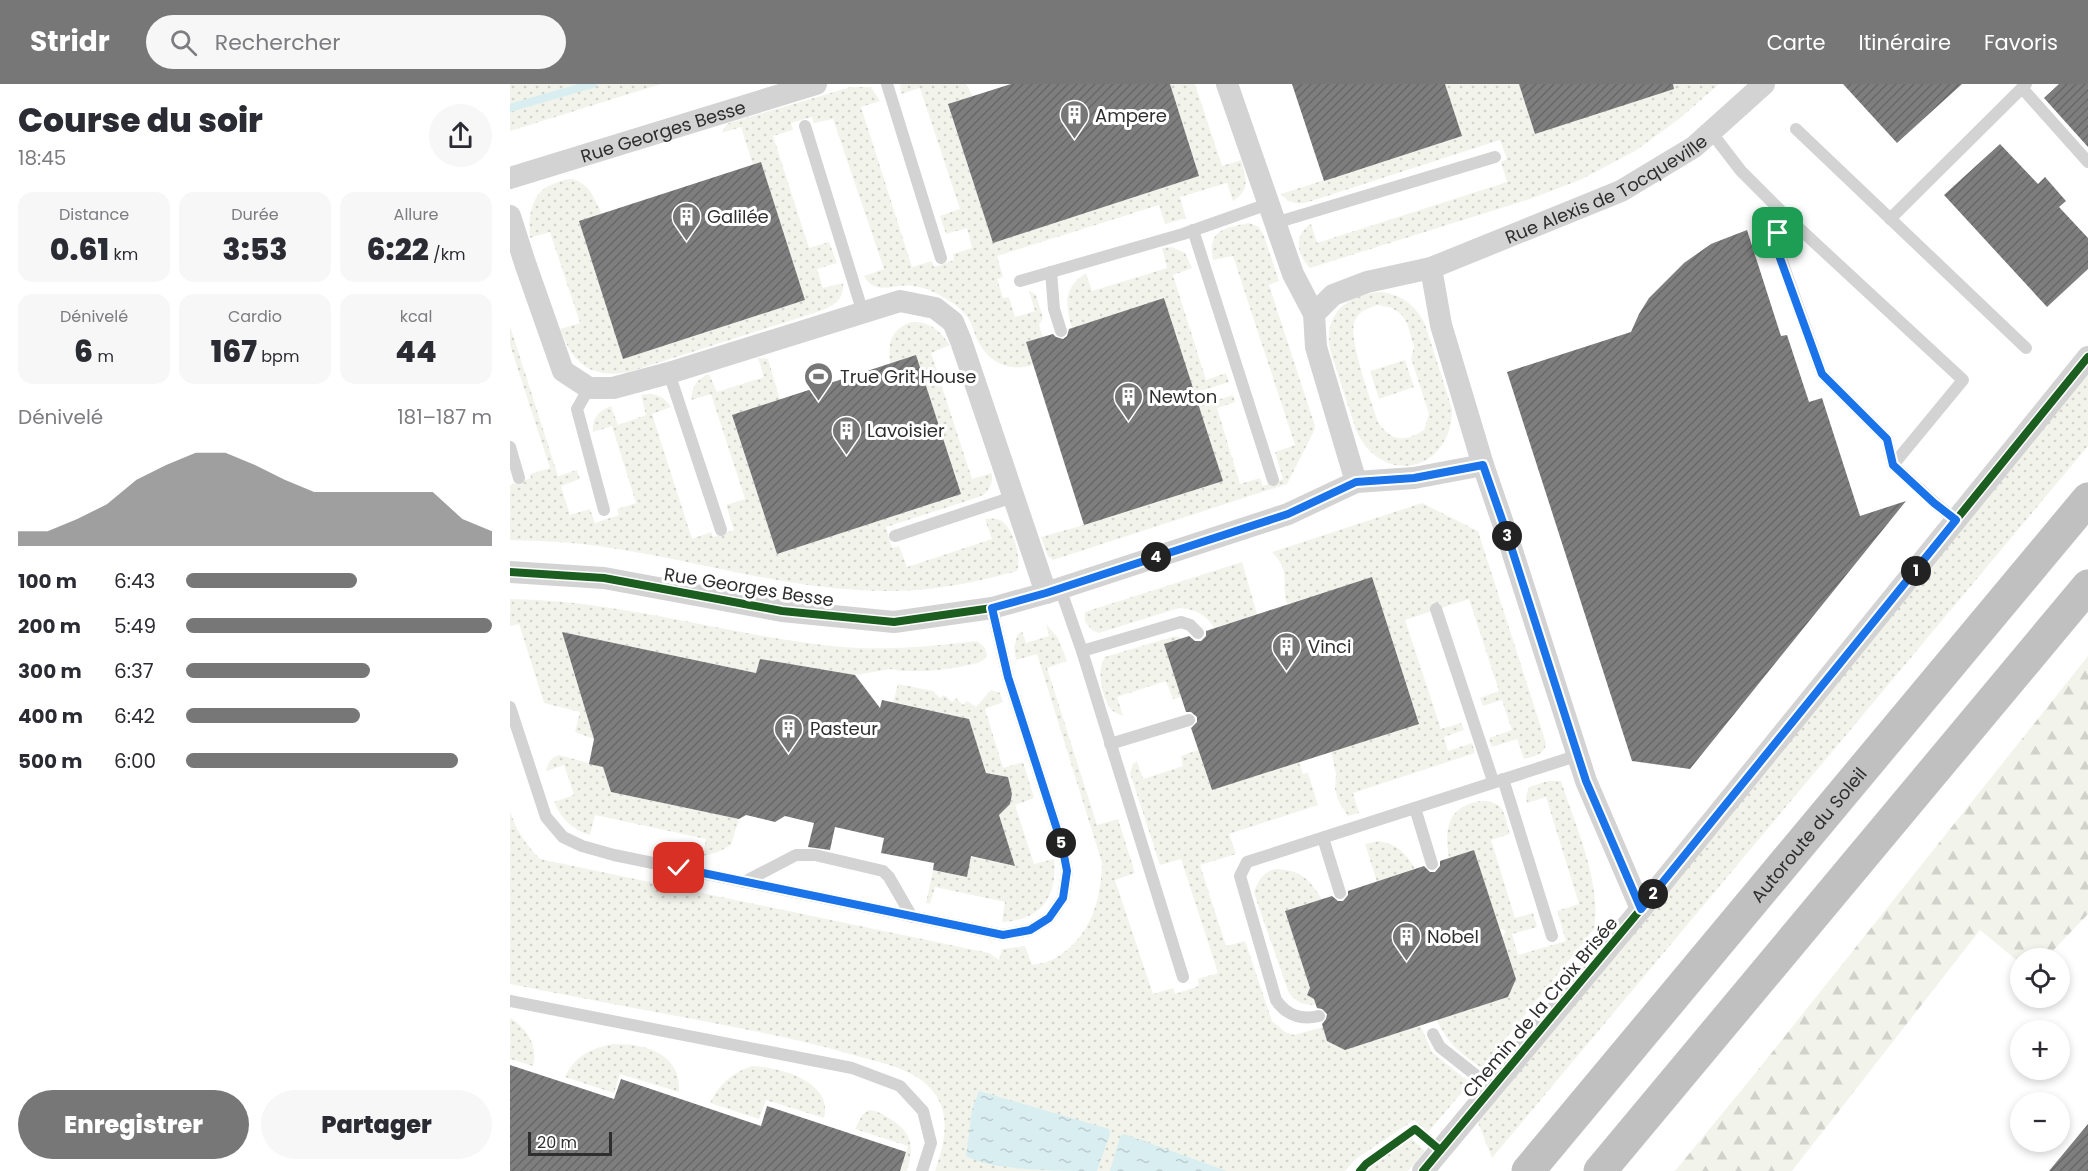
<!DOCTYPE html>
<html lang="fr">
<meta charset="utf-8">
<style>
:root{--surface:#fff;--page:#f7f7f7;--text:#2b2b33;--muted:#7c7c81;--accent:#777}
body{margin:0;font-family:Poppins,sans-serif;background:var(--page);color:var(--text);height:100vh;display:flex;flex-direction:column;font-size:22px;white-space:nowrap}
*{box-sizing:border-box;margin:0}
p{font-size:20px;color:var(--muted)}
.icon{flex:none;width:33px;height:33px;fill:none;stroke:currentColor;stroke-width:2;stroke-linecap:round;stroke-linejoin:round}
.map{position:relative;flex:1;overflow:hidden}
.panel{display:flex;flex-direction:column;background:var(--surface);width:510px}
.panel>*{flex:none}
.tools{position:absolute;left:1500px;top:864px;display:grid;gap:12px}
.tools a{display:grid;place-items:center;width:60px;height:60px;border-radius:50%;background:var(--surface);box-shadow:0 3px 9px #0003;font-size:30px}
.scale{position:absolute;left:18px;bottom:15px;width:84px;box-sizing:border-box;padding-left:6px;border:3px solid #2e2e2e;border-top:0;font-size:16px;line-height:21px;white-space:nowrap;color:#2e2e2e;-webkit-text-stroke:4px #fff;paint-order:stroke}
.pin{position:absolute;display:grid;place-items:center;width:51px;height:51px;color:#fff;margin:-26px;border-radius:12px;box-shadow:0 3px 9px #0006}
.km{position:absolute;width:30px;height:30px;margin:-15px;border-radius:50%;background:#222;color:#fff;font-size:16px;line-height:30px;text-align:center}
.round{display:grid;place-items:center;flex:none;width:63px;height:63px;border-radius:32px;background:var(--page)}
.overview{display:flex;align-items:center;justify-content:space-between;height:102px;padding:0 18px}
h1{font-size:33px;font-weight:800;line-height:45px}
.stats{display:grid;grid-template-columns:repeat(3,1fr);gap:9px;height:102px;padding:6px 18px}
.stats div{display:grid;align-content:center;border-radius:15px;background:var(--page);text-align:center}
.stats b{font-size:30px;font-weight:800}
.stats small{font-size:16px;font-weight:400}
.stats p{font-size:16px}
.chart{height:168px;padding:12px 18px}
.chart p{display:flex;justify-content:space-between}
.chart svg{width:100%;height:108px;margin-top:6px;fill:var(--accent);opacity:.7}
.primary-button{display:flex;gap:12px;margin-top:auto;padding:12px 18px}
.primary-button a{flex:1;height:69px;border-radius:36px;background:var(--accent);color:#fff;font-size:24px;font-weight:800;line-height:69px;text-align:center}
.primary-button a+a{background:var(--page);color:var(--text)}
ul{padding:0 18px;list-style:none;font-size:20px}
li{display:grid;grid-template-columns:96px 72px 1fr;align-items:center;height:45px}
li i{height:15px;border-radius:8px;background:var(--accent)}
header{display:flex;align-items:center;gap:36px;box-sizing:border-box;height:84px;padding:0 30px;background:var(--accent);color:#fff}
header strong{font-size:28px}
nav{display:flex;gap:33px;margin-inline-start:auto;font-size:21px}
.search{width:420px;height:54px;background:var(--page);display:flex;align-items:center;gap:15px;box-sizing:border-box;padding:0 21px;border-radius:33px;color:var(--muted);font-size:22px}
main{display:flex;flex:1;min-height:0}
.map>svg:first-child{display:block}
</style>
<header>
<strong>Stridr</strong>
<div class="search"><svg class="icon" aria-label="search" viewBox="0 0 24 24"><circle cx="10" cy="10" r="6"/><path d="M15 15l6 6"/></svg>Rechercher</div>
<nav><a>Carte</a><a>Itinéraire</a><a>Favoris</a></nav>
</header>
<main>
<section class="panel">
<div class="overview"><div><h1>Course du soir</h1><p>18:45</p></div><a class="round"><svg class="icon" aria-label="share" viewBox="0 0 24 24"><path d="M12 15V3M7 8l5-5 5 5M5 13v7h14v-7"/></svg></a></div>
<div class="stats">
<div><p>Distance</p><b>0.61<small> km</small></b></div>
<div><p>Durée</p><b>3:53</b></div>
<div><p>Allure</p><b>6:22<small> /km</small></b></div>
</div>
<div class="stats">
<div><p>Dénivelé</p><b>6<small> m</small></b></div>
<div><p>Cardio</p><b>167<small> bpm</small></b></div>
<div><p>kcal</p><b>44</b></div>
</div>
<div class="chart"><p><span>Dénivelé</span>181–187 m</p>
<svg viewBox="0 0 160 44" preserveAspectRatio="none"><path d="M0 44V38L10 38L20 33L30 27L40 17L50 11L60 6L70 6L80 11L90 17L100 22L110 22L120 22L130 22L140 22L150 33L160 38V44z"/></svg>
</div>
<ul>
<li><b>100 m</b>6:43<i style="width:56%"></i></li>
<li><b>200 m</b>5:49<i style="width:100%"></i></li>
<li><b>300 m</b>6:37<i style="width:60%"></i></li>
<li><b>400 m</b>6:42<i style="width:57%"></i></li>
<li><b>500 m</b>6:00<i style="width:89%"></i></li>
</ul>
<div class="primary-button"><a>Enregistrer</a><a>Partager</a></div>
</section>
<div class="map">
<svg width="1578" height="1087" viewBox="0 0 1578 1087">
<defs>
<pattern id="grass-dots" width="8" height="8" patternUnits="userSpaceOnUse" patternTransform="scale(1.5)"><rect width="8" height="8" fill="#f2f4ec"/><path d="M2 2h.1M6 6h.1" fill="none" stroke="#d0d2cb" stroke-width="1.8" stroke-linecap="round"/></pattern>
<pattern id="forest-firs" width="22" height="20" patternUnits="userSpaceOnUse" patternTransform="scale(1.5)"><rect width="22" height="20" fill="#f2f4ec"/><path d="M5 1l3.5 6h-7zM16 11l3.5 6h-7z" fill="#d0d2cb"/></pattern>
<pattern id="water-ripples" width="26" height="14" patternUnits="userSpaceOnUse" patternTransform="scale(1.5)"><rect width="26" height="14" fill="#d9eef0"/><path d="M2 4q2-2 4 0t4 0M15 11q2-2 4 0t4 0" fill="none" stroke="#bbccce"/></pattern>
<pattern id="building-hatch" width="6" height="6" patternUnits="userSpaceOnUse" patternTransform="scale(1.5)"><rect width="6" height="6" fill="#7e7e7e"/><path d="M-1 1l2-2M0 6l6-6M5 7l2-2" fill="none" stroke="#686868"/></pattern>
</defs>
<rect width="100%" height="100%" fill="#fff"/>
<g fill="url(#grass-dots)" fill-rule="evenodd">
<polygon points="0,0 151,0 0,47"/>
<path d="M390,0H456L463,12L438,21L483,158L689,92L660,0H685L712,82L731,76C736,94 741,106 723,117L717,99L670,113L676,134L655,140L649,121L487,172L493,193L487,195L493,214L499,213L505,233L525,227L519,207L526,211L533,234L529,241L533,253L516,258L523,281C501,288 480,280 469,259C464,251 463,241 458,234C454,228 447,222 441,218C429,210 418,204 403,202C385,199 365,213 354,192L374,185L323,35L304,39L302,33L281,39L283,46L263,52L299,164L319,158L327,179L307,185L313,204L333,199C335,221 315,225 298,231L119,288C81,295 63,280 50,245L70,239L40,148L20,154C18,128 22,105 49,98C57,95 63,93 71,99C82,105 86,119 92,130L69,137L113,275L295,216L251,79L243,81L231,43L212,49L216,41L219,39L341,3H361L370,17L351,23L402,183L422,177L424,183L444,176L443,170L462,164L457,144L436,150L430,132L450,125L410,4L391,10Z"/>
<path d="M935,0H1009L1025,50L1154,0H1209L1169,35L1125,67L1070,96L1020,115L800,184C787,171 783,151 801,140L807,159L997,98L991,78L997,75L990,56L795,119C784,120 779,119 771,110L951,52Z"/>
<path d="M739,139L749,143L754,152L769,197L759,201L805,342L804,347L777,400L543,476L538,472L531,453L574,441L689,322L723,311L725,318L707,324L730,400L750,394L753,402L773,395L765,368L785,361L723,172L703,176C697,146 714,144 739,139Z"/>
<path d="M662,163L675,169L682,184L663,191L696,296L716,289L719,298L684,309L654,214L562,244C555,220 553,204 576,189L582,207L657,184L652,164Z"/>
<path d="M872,208C894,212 905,221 915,240L942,325C942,388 872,404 846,346C840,327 833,307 827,287C824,277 819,266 819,256C817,224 845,209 872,208ZM868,221L882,224L891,230L897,239L904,263L901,274L919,330L914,346C895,358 881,358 868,338C862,318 837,254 845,236C849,227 859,224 868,221Z"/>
<path d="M402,238C421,238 429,246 440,261L421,269L462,395L482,389C483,400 479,408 469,413L376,443L382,464L389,462L397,483L482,455L475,435C481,434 488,434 493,438C504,447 512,475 507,487C467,498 424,507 382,507C284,508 191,477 95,463C63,458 32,457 0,456V401L21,394L20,390L40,384L0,261V242L48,392L67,386L70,395L51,402L60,431L80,425L85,439L109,431L107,425L126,419L102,342L83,348C82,334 88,327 101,322L108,341L136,331L131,311C144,308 153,311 161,323L142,330L182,455L201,448L203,453L224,446L216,421L235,415L201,310L181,316C182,302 187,295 199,290L207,308L254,293L248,274L258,275L270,316L222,332L267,470L450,410L406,271L380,280C378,259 380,245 402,238Z"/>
<polygon points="895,276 904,303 869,315 860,287"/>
<polygon points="1578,287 1578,362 982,1074 967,1036"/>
<path d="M912,419L968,447L1036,659C1035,671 1024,672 1014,675L1007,655L982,663L979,654L1002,646L992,616L973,622L970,614L989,607L959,515L895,536L931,645L951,639L954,646L934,653L938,667L962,659L965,669L843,709L849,729L838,732L829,718L825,705L826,690L821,668L909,639L862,494L777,520C770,497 782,489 762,468Z"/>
<path d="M732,478L747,530L704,544C696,530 684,525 669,524L589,549L582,546L575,538V528Z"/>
<path d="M0,515C109,516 213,550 321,562C372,567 417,563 467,557L475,564L477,571L475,575L468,579L450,583L420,587H391L381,585L345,591L250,575L246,589L52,548L84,655L65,648L70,628L34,619L9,540L0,542Z"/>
<path d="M536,540L548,554L557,577L537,584L587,741L608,735L625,789L605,796L643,910L663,904L665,910L689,902L688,895L708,889L671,775L650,781L620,689L623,680L627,677L633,695L673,682L671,672L688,666L702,706L789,678L793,690L798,689L808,721L719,750L726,770L690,781L716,862L735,857L762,937L775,948L784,951L813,943L910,941L922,968L960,999L918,1048L904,1036L846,1075L835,1087H425C435,1058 443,1026 418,1002C399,983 368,978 343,971C291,955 237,946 183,935C122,924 61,912 0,900V727C6,746 15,760 30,775L479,869L489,876L492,865L515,862L522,881C529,880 538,878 544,875C580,854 591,818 592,779L527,570L506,576L504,563L508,550L512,547L516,559L539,552Z"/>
<path d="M665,552L672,554L655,560L671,613L663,615L656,597L607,613L613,632C608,630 603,628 600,624C592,612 586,585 595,573Z"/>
<path d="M388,600L423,607L430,614L434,611L442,618L446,614L453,621L457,617L466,623L481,606L490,609L493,618L475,625L493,684L513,678L524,714L505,721L524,780L544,775C548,813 531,836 492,838L495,818L425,803L420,820L416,819L423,786L457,793L434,767L505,782L489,731C504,716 503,712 497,693L476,689L459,635L388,619L382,623Z"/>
<path d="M49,671L93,683L101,708L229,735L221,761L208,768L193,772L196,755L85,731L80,751C62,746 51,734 44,718L64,711L54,681L36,687C39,678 40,674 49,671Z"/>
<path d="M1038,697H1051C1065,741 1092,798 1084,845L972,984C951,970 937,959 927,936L998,913L1006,895L994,859L991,856L996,847L986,843L987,838L964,766L939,774C937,761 935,746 942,733C951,719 979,710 991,724C996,731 997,742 1000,750L981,756L1005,834L1023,829L1027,843L1002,850L1008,871L1056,857L1047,827L1069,820L1036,713L1017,719L1016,712L1019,703Z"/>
<path d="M869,757C887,760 896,769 905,785L867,798L855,760Z"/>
<path d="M766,785C791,786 799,795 812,815L775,828L799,899L802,901L797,911L807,917L808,920C796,923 784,918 778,907L744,809C747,797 754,787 766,785Z"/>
<path d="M0,934C16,943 29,963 23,982L0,975Z"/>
<path d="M103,960C135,959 172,970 169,1008L110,990L104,1009L55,993C65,972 81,964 103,960Z"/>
<path d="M242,982C268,983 324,997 314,1034L256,1016L249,1035L200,1019C209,1000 222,989 242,982Z"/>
<path d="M359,1026C368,1027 375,1031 382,1036C403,1050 404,1063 397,1087H390L398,1062L345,1045L352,1031Z"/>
<polygon points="899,1052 915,1067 898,1087 856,1087"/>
</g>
<polygon fill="url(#forest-firs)" points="1578,572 1578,830 1536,874 1510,874 1510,879 1470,846 1282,1087 1165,1087 1243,992"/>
<g fill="url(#water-ripples)">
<path d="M469,1007L599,1045L600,1050L587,1087C554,1087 481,1087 456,1072L462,1026Z"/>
<polygon points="613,1050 617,1051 717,1087 600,1087 610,1053"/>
</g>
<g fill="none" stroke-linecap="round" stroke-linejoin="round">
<polyline stroke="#d9eef0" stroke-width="8" points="0,24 83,0"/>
</g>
<g fill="url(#building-hatch)">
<polygon points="501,0 660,0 689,92 483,159 438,20"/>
<polygon points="782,0 935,0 952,52 814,97"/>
<polygon points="1009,0 1163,0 1164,5 1025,50"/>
<polygon points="1333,0 1452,0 1387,59"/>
<polygon points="1549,0 1578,0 1578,63 1534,14"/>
<polygon points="1490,60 1528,100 1535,93 1556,117 1549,123 1578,154 1578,185 1537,223 1434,111"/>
<polygon points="251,78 295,216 113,275 69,137"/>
<polygon points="1237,146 1271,252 1277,251 1299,318 1312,314 1350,432 1396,417 1180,685 1122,677 997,288 1121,248 1129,230 1139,214 1174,179 1201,160"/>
<polygon points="654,214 713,397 574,441 516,258 543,250 546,253 553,255 557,252 559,245"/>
<polygon points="406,271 451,410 267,470 222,331"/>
<polygon points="862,493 909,640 702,706 681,644 687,638 687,633 681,628 676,628 654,560 679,552 685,557 691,557 696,552 696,547"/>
<polygon points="52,548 246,589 250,575 345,591 370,624 372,616 459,635 476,689 498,693 502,710 500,720 489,731 505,782 461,772 457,793 423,786 424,779 371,769 374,754 325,743 320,766 298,763 304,739 275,732 265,738 236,731 229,735 101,708 93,683 79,680 84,655"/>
<polygon points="964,766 1006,895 998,913 835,966 817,957 812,940 816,935 817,930 812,925 807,924 804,915 797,911 800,904 775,827 822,812 828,817 833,817 838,811 838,807 914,782 920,788 925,788 930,782 930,777"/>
<polygon points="0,981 104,1015 111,995 251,1042 257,1022 396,1068 390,1087 0,1087"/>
<polygon points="1578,1040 1578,1087 1539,1087"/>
</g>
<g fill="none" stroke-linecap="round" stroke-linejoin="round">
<g stroke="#d3d3d3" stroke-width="12">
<polyline points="377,0 431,174"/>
<polyline points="1516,0 1512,4 1578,78"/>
<polyline points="295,42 353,229"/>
<polyline points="1286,45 1516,264"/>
<polyline points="1201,48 1231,87 1278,134 1453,296 1383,381"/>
<polyline points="1278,134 1268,149 1267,163 1312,290 1377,355 1383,381 1427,421 1446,436"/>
<polyline points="1380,135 1512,4"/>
<polyline points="765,139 985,73"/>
<polyline points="683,146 763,396"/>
<polyline points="541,188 544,225 551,247"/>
<polyline points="510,197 673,150 758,120"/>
<polyline points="159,289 211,446"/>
<polyline points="79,304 67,325 94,426"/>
<polyline points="0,363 9,394"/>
<polyline points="385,452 503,413"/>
<polyline points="550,504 572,567 673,893"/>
<polyline points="926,525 983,697"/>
<polyline points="572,567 671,538 680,541 688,549"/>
<polyline points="0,623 36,733 53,753 72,762 104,771 493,851 520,846 539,834 553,814 557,787 552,761 498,593 482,524"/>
<polyline points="600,660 679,636"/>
<polyline points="993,695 1042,852"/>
<polyline points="905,724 922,780"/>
<polyline points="813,754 830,809"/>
<polyline points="234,798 286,771 305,771 373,787 379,793 402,833"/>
<polyline points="0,917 342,984 390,1002 413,1027 421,1059 412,1087"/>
<path d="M809,932C791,936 777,932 766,916L730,792L737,778L1069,671"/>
<polyline points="923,950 930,963 982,1004"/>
</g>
<g stroke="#d3d3d3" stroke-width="22">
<polyline points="717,0 783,190 804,230"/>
<path id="s1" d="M0,94L306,0"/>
<polyline points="0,132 15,179 53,287 79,304 103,304 159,289 390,217 425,224 443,238 451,257 536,509"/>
<polyline points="921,184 931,241 973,381 996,448 1076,697 1131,825"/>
<path id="s2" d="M846,398L806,263L804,230L823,211L857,198L921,184L1111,107L1184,63L1254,0"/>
<polyline points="0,488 94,494 272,527 384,538 482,524 536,509 778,430 846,398 904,394 973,381"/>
<polyline points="913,1087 1131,825 1578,273"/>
</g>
<g stroke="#c0c0c0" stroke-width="33">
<path id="s3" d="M1018,1087L1578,415"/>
<polyline points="1090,1087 1578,502"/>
</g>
<defs>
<g id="cycleway">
<polyline points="0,488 94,494 272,527 384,538 482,524 536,509 778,430 846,398 904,394 973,381"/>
<polyline points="850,1087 856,1080 905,1045 930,1066"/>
<polyline points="913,1087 1131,825 1578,273"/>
</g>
</defs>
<use href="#cycleway" stroke="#fff" stroke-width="11"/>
<use href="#cycleway" stroke="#1b5e20" stroke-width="8"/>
</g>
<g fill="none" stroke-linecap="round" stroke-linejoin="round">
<defs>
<polyline id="route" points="169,784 493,851 520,846 539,834 553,814 557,787 552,761 498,593 482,524 536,509 778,430 846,398 904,394 973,381 996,447 1076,697 1131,825 1446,436 1424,419 1383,381 1377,355 1312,290 1266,163 1268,149"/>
</defs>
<use href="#route" stroke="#fff" stroke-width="12"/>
<use href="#route" stroke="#1a73e8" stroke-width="8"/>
</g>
<defs>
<symbol id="building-pin" viewBox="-11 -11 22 30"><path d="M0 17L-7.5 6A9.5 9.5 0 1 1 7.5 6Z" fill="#777" stroke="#fff"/><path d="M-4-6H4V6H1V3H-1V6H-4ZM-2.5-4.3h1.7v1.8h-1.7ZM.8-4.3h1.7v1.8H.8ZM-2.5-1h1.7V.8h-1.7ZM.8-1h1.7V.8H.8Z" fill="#fff"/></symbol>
<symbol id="stadium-pin" viewBox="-11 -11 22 30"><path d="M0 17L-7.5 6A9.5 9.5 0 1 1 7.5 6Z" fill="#777" stroke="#fff"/><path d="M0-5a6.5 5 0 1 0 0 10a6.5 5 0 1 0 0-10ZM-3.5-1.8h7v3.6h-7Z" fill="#fff"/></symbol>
</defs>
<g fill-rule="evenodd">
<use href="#building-pin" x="548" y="14" width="33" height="45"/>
<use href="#building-pin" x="160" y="116" width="33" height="45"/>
<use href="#stadium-pin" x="292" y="276" width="33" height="45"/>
<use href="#building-pin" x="602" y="296" width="33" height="45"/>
<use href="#building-pin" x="320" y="330" width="33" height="45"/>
<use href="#building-pin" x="760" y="546" width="33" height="45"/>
<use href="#building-pin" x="262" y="628" width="33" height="45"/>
<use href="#building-pin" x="880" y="836" width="33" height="45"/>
</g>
<g text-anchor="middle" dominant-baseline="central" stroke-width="6" stroke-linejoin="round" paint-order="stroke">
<g font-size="18" fill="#2e2e2e" stroke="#fff" text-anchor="start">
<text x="585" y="31">Ampere</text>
<text x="197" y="132">Galilée</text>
<text x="330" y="292">True Grit House</text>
<text x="639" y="312">Newton</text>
<text x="357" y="346">Lavoisier</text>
<text x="798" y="562">Vinci</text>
<text x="300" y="644">Pasteur</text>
<text x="917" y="852">Nobel</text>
</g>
<g font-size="18" fill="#2e2e2e" stroke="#fff">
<text stroke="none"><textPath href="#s1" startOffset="160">Rue Georges Besse</textPath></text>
<text stroke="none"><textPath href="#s2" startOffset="495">Rue Alexis de Tocqueville</textPath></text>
<text transform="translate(239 503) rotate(9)">Rue Georges Besse</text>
<text stroke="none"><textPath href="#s3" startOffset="438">Autoroute du Soleil</textPath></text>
<text transform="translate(1030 923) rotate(-50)">Chemin de la Croix Brisée</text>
</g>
</g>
</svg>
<div class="tools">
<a><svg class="icon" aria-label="locate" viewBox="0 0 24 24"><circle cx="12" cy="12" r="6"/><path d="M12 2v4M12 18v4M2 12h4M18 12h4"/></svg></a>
<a>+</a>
<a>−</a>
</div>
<div class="scale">20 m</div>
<div class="pin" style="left:1268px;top:149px;background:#1e9e55"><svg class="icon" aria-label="arrive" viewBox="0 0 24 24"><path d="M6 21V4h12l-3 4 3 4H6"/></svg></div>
<div class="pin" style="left:169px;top:784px;background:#d93025"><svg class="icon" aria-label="check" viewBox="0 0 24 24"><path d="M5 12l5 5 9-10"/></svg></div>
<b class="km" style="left:1406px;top:487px">1</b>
<b class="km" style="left:1143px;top:810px">2</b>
<b class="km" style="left:997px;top:452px">3</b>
<b class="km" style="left:646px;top:473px">4</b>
<b class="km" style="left:551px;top:759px">5</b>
</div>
</main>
